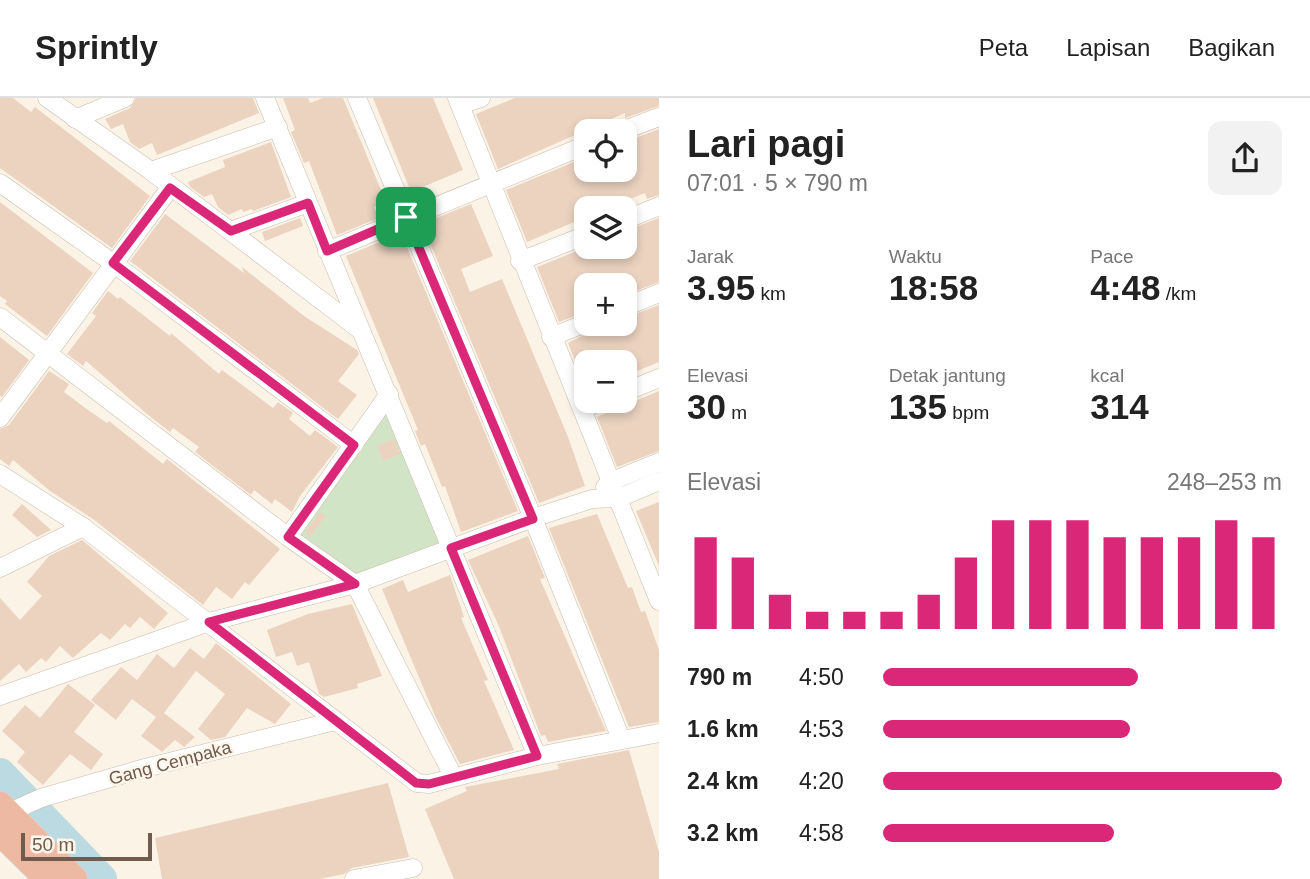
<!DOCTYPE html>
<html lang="id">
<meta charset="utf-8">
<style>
:root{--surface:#fff;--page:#f2f2f2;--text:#222;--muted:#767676;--line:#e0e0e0;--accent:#db2777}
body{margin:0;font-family:Helvetica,sans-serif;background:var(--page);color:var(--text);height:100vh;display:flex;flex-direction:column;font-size:26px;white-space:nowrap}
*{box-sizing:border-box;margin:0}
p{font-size:23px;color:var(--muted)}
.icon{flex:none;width:38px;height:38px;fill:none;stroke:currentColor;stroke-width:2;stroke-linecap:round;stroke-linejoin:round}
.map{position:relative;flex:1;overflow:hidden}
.sheet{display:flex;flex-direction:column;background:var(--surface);width:651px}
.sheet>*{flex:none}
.controls{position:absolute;left:574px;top:21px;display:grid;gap:14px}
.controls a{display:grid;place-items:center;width:63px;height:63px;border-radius:14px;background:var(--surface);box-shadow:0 4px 10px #0003;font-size:35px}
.scale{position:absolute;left:21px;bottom:18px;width:131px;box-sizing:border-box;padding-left:7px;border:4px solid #705b4e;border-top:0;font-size:19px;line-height:24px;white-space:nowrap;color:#705b4e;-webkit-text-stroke:5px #fdf7eb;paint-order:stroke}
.pin{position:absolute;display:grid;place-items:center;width:60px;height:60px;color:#fff;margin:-30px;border-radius:14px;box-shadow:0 4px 10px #0006}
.round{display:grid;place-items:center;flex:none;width:74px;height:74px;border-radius:14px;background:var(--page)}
.head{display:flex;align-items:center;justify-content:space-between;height:119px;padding:0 28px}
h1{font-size:38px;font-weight:600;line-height:52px}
.stats{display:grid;grid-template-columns:repeat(3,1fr);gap:10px;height:119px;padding:7px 28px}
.stats div{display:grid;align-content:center}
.stats b{font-size:35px;font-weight:600}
.stats small{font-size:19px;font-weight:400}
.stats p{font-size:19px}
.chart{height:196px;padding:14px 28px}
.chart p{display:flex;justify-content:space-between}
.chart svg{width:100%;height:126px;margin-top:7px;stroke:var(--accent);stroke-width:6}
ul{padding:0 28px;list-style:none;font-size:23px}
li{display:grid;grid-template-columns:112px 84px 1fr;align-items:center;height:52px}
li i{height:18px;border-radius:9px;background:var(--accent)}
header{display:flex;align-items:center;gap:42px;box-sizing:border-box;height:98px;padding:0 35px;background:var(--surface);border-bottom:2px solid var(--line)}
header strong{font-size:33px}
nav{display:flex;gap:38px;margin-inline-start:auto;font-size:24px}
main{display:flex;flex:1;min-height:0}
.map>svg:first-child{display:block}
</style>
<header>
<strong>Sprintly</strong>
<nav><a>Peta</a><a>Lapisan</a><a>Bagikan</a></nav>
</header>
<main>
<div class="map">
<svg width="659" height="781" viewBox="0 0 659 781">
<rect width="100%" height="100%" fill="#faf3e6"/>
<polygon fill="#d1e5c6" points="389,296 451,450 355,486 288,439"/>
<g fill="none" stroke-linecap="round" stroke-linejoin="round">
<polyline stroke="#bcdae1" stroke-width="32" points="0,676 101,781"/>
</g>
<g fill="#ecd3c0">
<polygon points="0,0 13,0 31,14 35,9 150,98 112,150 0,70"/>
<polygon points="136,0 253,0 259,15 157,57 152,45 139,51 130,44 123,26 111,31 105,21 130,10"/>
<polygon points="283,0 308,0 310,5 323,0 343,0 386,104 374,109 379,120 337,137 309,63 304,65 291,34 295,32"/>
<polygon points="373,0 433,0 463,72 411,94"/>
<polygon points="515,0 659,0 659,8 625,20 625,15 498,71 476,16"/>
<polygon points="659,31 659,97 647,101 645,95 607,110 586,110 586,119 527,144 506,92 586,59 586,72 625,72 625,44"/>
<polygon points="271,44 291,99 253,113 252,111 243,114 242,111 228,117 218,109 212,96 204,99 190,89 188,84 225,69 223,62"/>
<polygon points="0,104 93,175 47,238 5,206 7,203 0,198"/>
<polygon points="471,106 493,158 461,171 470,194 502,181 568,339 585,388 539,405 422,126"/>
<polygon points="165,116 244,175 242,169 304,218 357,252 359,256 338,283 357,297 338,321 130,163"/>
<polygon points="300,120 303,128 265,143 262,134"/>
<polygon points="659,120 659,184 625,197 625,187 586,187 586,214 559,224 537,169 587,149 625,149 625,133"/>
<polygon points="401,135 518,413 461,434 445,388 442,389 425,346 421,348 415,333 418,332 346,158"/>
<polygon points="108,193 118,201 120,199 170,238 171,235 219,276 222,272 273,310 278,304 293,315 289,321 310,338 315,332 338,349 300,398 292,414 275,401 272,406 254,392 251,397 195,354 199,349 173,330 170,334 147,316 86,263 83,268 67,256 96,218 92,215"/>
<polygon points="659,207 659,264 625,278 625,264 586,264 586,291 568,245 605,226 625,226 625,220"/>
<polygon points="0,239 29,262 2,299 0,298"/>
<polygon points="49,273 69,286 64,294 88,312 107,325 109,323 163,366 167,361 280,451 249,487 245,484 232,501 216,489 203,507 93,421 50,393 13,362 9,368 0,361 0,331 9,327"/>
<polygon points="659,293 659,353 617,369 597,319"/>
<polygon points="394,341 400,356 383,363 377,348"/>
<polygon points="659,404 659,468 636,413"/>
<polygon points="22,406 51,432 37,439 12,417"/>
<polygon points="320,414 326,418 310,439 305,435"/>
<polygon points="597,416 628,490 632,489 641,514 645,513 659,552 659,624 629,629 549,430"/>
<polygon points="528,438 545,480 540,481 606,633 548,644 545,637 541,638 498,526 468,462"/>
<polygon points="82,442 168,515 154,531 140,519 130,530 125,526 110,542 101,535 73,560 60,548 46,564 41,560 26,574 19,566 0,583 0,500 20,522 42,498 27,484 49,458"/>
<polygon points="450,477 464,519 461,520 488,582 484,583 514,652 460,666 436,620 382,491 403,482 408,494"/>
<polygon points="352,506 382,578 357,586 358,590 324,599 319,596 309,564 297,568 292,554 276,559 267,532 308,516"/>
<polygon points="216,545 291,606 275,626 247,610 225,639 211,642 198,631 225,596 196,573 164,615 195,639 184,649 175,642 162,654 141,638 156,619 132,601 116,622 91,602 121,569 137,582 157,556 174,570 190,550 204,561"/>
<polygon points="68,586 95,607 74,634 103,656 91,672 70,656 43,687 17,664 25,654 2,633 25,607 40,620"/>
<polygon points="629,652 659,754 659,781 454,781 425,711 467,693 465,689 559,671 557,666"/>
<polygon points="388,685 409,759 352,770 344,776 320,781 162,781 155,740"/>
</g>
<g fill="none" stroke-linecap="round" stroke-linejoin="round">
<defs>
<g id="minor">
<polyline points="47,0 151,73 359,231"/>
<polyline points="265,0 537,658"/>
<polyline points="357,0 533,420 621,641"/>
<polyline points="457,0 659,503"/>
<polyline points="460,7 481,0"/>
<polyline points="75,21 125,0"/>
<polyline points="622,33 659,19"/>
<polyline points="151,73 278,29"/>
<polyline points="0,85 113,165 354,347"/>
<polyline points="625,122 659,108"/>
<polyline points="231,133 308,105"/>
<polyline points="327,153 586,47"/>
<polyline points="520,163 586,137"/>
<polyline points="625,209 659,195"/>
<polyline points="0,219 288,439 355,486 453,678"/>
<polyline points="551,239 586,225"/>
<polyline points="625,294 659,280"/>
<polyline points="582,311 602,303"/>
<polyline points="0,320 170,90"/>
<polyline points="0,376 83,429 417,685 429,686 537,658 659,635"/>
<polyline points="605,389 612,383 659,364"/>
<polyline points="288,439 389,296"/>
<polyline points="0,470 83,429"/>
<polyline points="0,598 209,524 355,486 533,420 592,401 619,400 659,383"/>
<polyline points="8,715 41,700 145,670 335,623"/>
<polyline points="354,781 413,770"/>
</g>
<g id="highway">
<polyline points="0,707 74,781"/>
<polyline points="0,734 48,781"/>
</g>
</defs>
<use href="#minor" stroke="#cabbad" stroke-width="19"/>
<use href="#highway" stroke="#d7d1cd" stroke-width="28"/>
<use href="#minor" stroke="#fff" stroke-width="18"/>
<use href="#highway" stroke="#edb9a3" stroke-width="26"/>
</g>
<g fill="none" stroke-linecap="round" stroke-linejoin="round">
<defs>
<polygon id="route" points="170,90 231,133 308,105 327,153 406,119 533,421 451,450 537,658 429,686 416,685 209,524 355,486 288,439 354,347 113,165"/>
</defs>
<use href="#route" stroke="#fff" stroke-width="14"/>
<use href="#route" stroke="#db2777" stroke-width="9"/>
</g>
<g text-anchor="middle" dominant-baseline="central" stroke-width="5" stroke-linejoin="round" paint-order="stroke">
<g font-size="18" fill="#705b4e" stroke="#fdf7eb">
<text transform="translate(170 665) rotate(-15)">Gang Cempaka</text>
</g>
</g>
</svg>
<div class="controls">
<a><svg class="icon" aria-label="locate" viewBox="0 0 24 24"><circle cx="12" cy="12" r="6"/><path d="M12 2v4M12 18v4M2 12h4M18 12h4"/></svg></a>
<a><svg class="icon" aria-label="layers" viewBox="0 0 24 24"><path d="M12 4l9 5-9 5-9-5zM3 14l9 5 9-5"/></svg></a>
<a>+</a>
<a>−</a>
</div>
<div class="scale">50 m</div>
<div class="pin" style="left:406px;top:119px;background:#1e9e55"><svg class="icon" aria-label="arrive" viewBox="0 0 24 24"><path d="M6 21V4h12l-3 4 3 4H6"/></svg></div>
</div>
<section class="sheet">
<div class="head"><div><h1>Lari pagi</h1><p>07:01 · 5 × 790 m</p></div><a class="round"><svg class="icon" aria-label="share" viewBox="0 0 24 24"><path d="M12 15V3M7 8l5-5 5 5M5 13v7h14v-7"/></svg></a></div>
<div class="stats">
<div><p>Jarak</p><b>3.95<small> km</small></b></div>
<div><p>Waktu</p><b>18:58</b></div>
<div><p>Pace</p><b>4:48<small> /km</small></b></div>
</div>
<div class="stats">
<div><p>Elevasi</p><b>30<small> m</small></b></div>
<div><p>Detak jantung</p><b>135<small> bpm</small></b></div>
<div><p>kcal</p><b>314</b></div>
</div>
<div class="chart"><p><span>Elevasi</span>248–253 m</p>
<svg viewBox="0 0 160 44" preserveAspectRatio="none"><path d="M5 44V12M15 44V19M25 44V32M35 44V38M45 44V38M55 44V38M65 44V32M75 44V19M85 44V6M95 44V6M105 44V6M115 44V12M125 44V12M135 44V12M145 44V6M155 44V12"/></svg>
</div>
<ul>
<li><b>790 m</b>4:50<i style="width:64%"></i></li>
<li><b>1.6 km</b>4:53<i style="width:62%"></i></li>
<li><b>2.4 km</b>4:20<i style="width:100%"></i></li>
<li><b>3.2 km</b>4:58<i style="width:58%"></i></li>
</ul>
</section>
</main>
